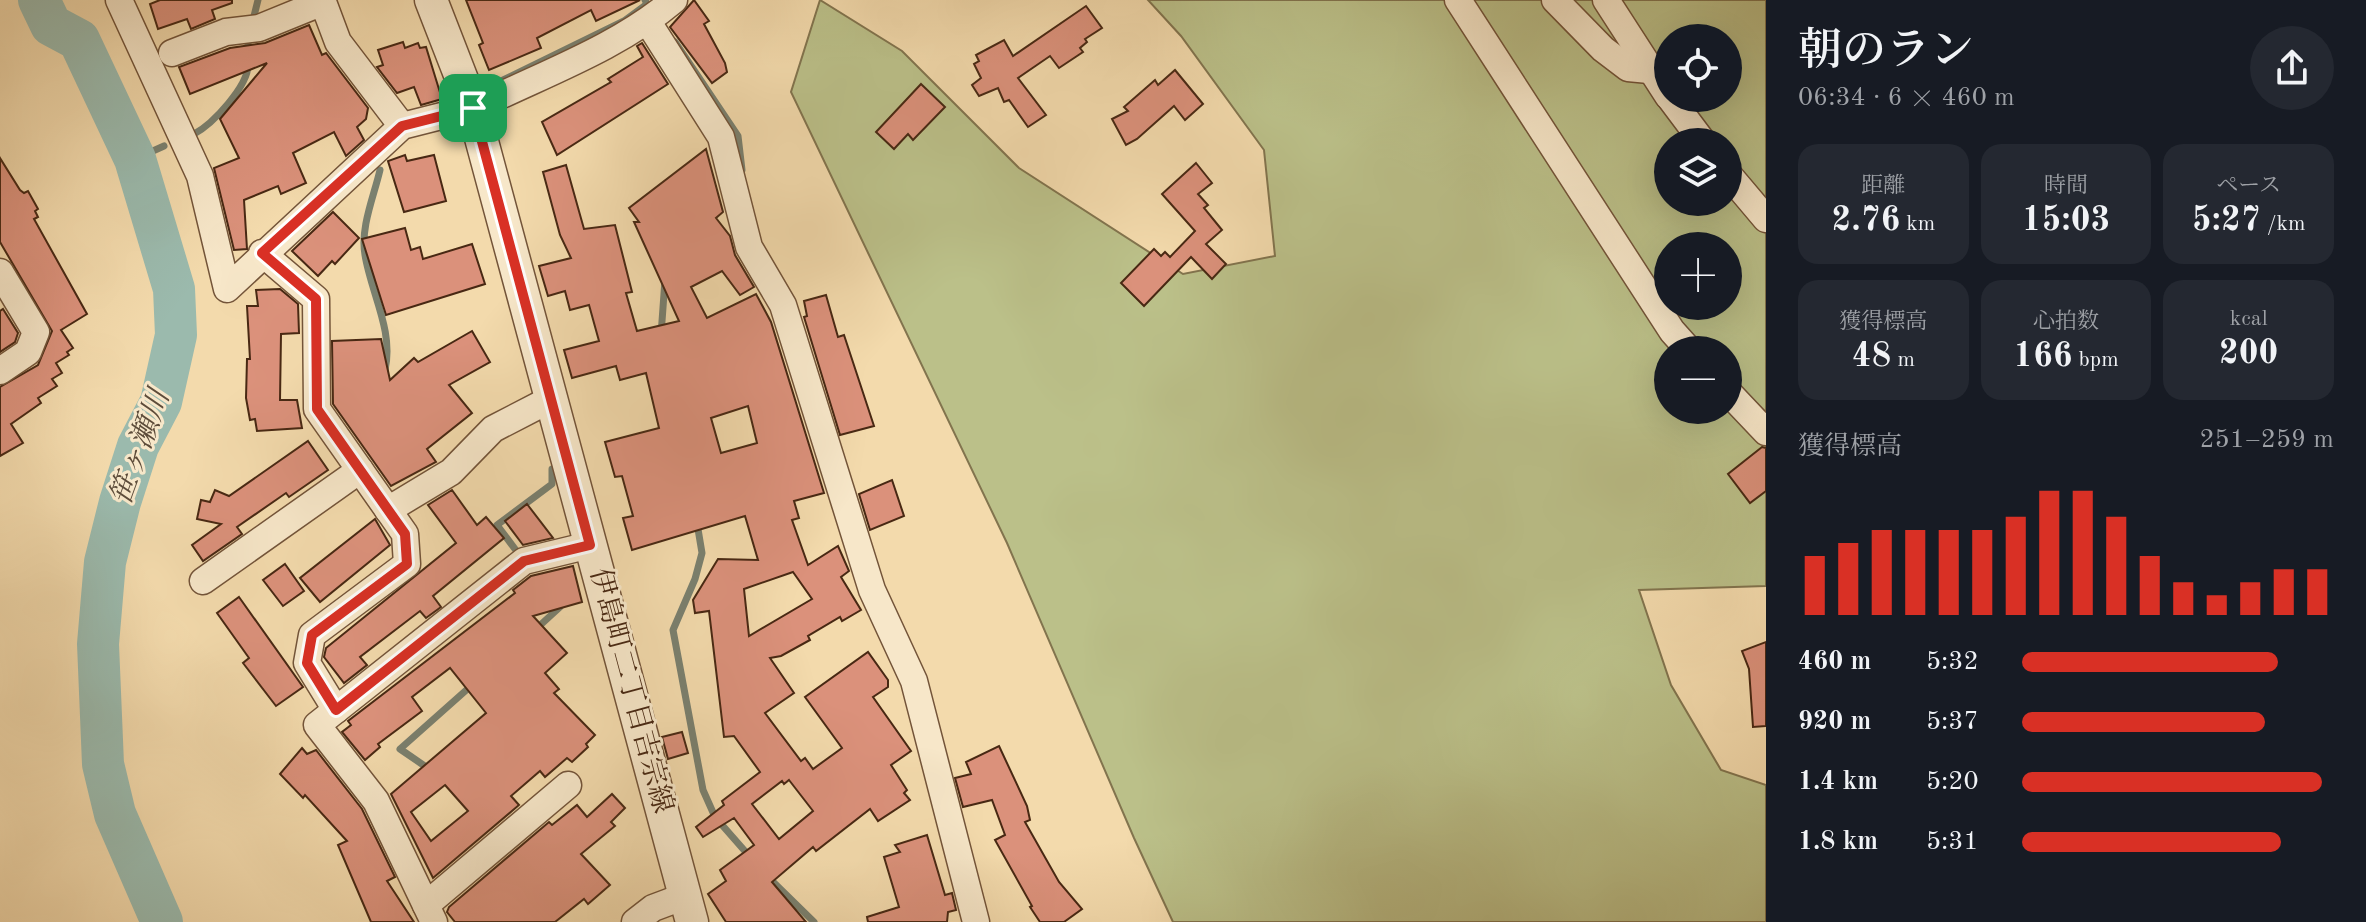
<!DOCTYPE html>
<html lang="ja">
<meta charset="utf-8">
<style>
:root{--surface:#171b24;--page:#242831;--text:#f1f3f6;--muted:#9ea1a6;--accent:#d93025}
body{margin:0;font-family:"Old Standard TT","Noto Serif JP",serif;background:var(--page);color:var(--text);height:100vh;display:flex;flex-direction:column;font-size:30px;white-space:nowrap}
*{box-sizing:border-box;margin:0}
p{font-size:26px;color:var(--muted)}
.icon{flex:none;width:44px;height:44px;fill:none;stroke:currentColor;stroke-width:2;stroke-linecap:round;stroke-linejoin:round}
.map{position:relative;flex:1;overflow:hidden}
.details{display:flex;flex-direction:column;background:var(--surface);width:600px}
.details>*{flex:none}
.controls{position:absolute;left:1654px;top:24px;display:grid;gap:16px}
.controls a{display:grid;place-items:center;width:88px;height:88px;border-radius:50%;background:var(--surface);box-shadow:0 8px 32px #0002;font-size:40px}
.pin{position:absolute;display:grid;place-items:center;width:68px;height:68px;color:#fff;margin:-34px;border-radius:16px;box-shadow:0 4px 12px #0006}
.round{display:grid;place-items:center;flex:none;width:84px;height:84px;border-radius:42px;background:var(--page)}
.summary{display:flex;align-items:center;justify-content:space-between;height:136px;padding:0 32px}
h1{font-size:44px;font-weight:600;line-height:60px}
.stats{display:grid;grid-template-columns:repeat(3,1fr);gap:12px;height:136px;padding:8px 32px}
.stats div{display:grid;align-content:center;border-radius:20px;background:var(--page);text-align:center}
.stats b{font-size:34px;font-weight:600}
.stats small{font-size:22px;font-weight:400}
.stats p{font-size:22px}
.chart{height:224px;padding:16px 32px}
.chart p{display:flex;justify-content:space-between}
.chart svg{width:100%;height:144px;margin-top:8px;stroke:var(--accent);stroke-width:6}
ul{padding:0 32px;list-style:none;font-size:26px}
li{display:grid;grid-template-columns:128px 96px 1fr;align-items:center;height:60px}
li i{height:20px;border-radius:10px;background:var(--accent)}
main{display:flex;flex:1;min-height:0}
.map>svg:first-child{display:block}
</style>
<main>
<div class="map">
<svg width="1766" height="922" viewBox="0 0 1766 922">
<rect width="100%" height="100%" fill="#f3daac"/>
<filter id="stains"><feTurbulence type="fractalNoise" baseFrequency=".0025" numOctaves="4"/><feColorMatrix values="0 0 0 0 .2 0 0 0 0 .09 0 0 0 0 .02 0 0 0 .5 -.17"/></filter>
<radialGradient id="worn" r=".72"><stop offset=".6" stop-color="#630" stop-opacity="0"/><stop offset="1" stop-color="#630" stop-opacity=".3"/></radialGradient>
<path fill="#bbc089" stroke="#82744e" stroke-width="2" fill-rule="evenodd" d="M820,0L902,51L1019,168L1183,274L1275,256L1264,150L1181,36L1148,0H1766V586L1639,590L1671,685L1721,770L1766,785V922H1173L1134,838L1007,543L791,92ZM1668,38H1728V98H1668ZM1668,142H1728V202H1668ZM1668,246H1728V306H1668ZM1668,350H1728V410H1668Z"/>
<g fill="none" stroke-linecap="round" stroke-linejoin="round">
<g stroke="#7a806f" stroke-width="7">
<polyline points="675,42 738,136 742,170"/>
<polyline points="248,52 248,40 258,0"/>
<polyline points="495,84 624,21 647,4 645,0"/>
<path d="M194,134C213,124 248,86 248,65"/>
<polyline points="135,159 164,146"/>
<path d="M380,170C374,196 360,228 365,255C371,293 394,331 385,370"/>
<polyline points="661,335 665,280"/>
<polyline points="697,523 702,553 695,579 673,630 703,790 715,817 751,858"/>
<polyline points="518,553 497,525 552,484 552,469"/>
<polyline points="536,629 560,607 557,602"/>
<polyline points="432,771 400,749 472,685"/>
<polyline points="767,876 814,922"/>
</g>
<polyline stroke="#9bbaad" stroke-width="42" points="39,0 51,25 79,40 135,159 174,289 176,335 161,402 138,446 120,502 105,562 98,644 103,764 115,814 162,922"/>
</g>
<g fill="#db917b" stroke="#482813" stroke-width="2" fill-rule="evenodd">
<polygon points="160,0 232,0 232,3 212,10 215,19 191,29 187,19 158,29 150,4"/>
<polygon points="466,0 640,0 596,21 591,10 537,38 541,48 489,70 479,45 483,43"/>
<polygon points="694,0 709,21 704,24 725,63 727,72 712,83 670,27"/>
<polygon points="1086,6 1102,28 1085,39 1087,42 1080,48 1083,52 1059,68 1050,56 1018,78 1046,115 1028,127 1009,100 1004,102 998,88 979,96 972,85 981,78 974,64 979,61 976,55 1004,40 1013,56"/>
<polygon points="309,25 322,55 326,53 368,108 366,119 357,127 364,140 346,156 334,132 293,153 306,183 281,194 278,186 244,200 247,249 234,250 214,168 239,158 220,119 267,63 190,94 179,67 230,48 265,43"/>
<polygon points="403,42 405,48 418,43 420,48 426,47 442,99 421,105 414,87 397,93 377,67 383,65 378,50"/>
<polygon points="642,43 668,84 557,155 542,122 611,82 608,79 643,57 637,46"/>
<polygon points="1175,70 1203,104 1185,120 1174,106 1137,139 1126,145 1112,119 1128,111 1124,107 1155,80 1158,85"/>
<polygon points="921,84 945,107 913,140 908,134 894,149 876,132"/>
<path d="M706,149L723,212L716,218L730,236L735,255L754,287L740,295L722,271L691,287L707,318L756,294L771,322L824,493L794,501L799,518L792,520L808,565L838,546L849,571L841,577L861,610L842,621L840,617L808,636L810,640L781,656L770,658L794,693L765,713L801,761L805,758L813,769L842,748L805,697L868,652L888,680V687L873,697L911,751L891,765L907,790L904,793L910,800L878,821L870,809L816,851L813,847L772,882L806,922H726L708,894L726,881L720,870L754,845L734,818L703,837L696,827L724,805L722,801L760,772L734,736L724,737L709,611L695,613L693,600L718,559L758,560L745,516L632,550L623,518L633,516L622,476L615,477L605,442L659,428L646,373L620,380L616,366L572,378L564,350L599,341L589,305L570,310L565,291L548,296L539,266L571,258L560,235L543,172L566,165L584,229L615,225L632,292L626,293L637,331L679,321L634,222H639L629,208ZM748,406L757,443L721,453L711,418ZM793,572L812,599L749,636L744,589ZM789,780L813,811L779,839L752,804L782,781L784,784Z"/>
<polygon points="405,155 407,161 434,155 446,201 404,212 388,161"/>
<polygon points="0,158 20,190 24,193 28,191 38,209 35,211 38,217 34,219 87,314 61,330 73,348 67,352 69,355 56,363 62,373 52,379 57,386 38,398 41,403 11,424 23,443 0,456 0,387 38,365 52,331 0,242"/>
<polygon points="1196,163 1212,183 1198,194 1208,205 1204,208 1222,230 1206,244 1226,264 1212,279 1191,257 1144,306 1121,283 1154,249 1161,256 1165,252 1170,257 1195,231 1162,194"/>
<polygon points="333,212 359,238 335,264 332,261 318,276 292,251"/>
<polygon points="405,228 411,250 420,247 423,259 472,244 485,284 386,315 362,239"/>
<polygon points="280,289 298,304 299,333 281,334 280,400 297,400 302,428 257,431 255,419 250,420 246,398 247,359 250,359 247,306 258,306 256,290"/>
<polygon points="826,295 838,337 844,335 874,426 840,435 804,317 807,316 804,301"/>
<polygon points="3,309 18,333 15,342 0,352 0,311"/>
<polygon points="472,331 490,362 449,385 472,413 427,449 436,462 391,486 333,404 332,341 381,339 390,380 414,358 418,362"/>
<polygon points="308,441 328,470 289,497 286,493 237,527 242,534 203,561 192,545 221,524 197,519 201,500 210,502 215,490 229,496"/>
<polygon points="1762,447 1766,448 1766,491 1750,503 1728,474"/>
<polygon points="892,480 904,516 870,530 859,494"/>
<polygon points="452,490 477,525 486,517 504,538 433,596 441,607 426,618 420,611 360,657 367,665 344,683 324,657 326,648 456,543 428,505"/>
<polygon points="527,504 553,538 523,545 505,521"/>
<polygon points="375,519 390,545 320,602 300,578"/>
<polygon points="285,564 304,591 283,606 263,580"/>
<path d="M573,566L582,602L533,616L567,653L545,673L559,689L554,693L595,735L586,744L588,747L572,762L567,758L545,777L540,771L511,796L519,805L433,878L391,794L486,713L450,668L412,697L422,711L378,744L380,747L365,760L342,732L351,725L348,721L515,593L513,590L531,576ZM445,785L468,811L431,841L411,812Z"/>
<polygon points="239,597 303,687 276,706 243,663 249,658 217,613"/>
<polygon points="1766,642 1766,726 1753,727 1749,669 1742,651"/>
<polygon points="682,732 688,753 668,759 662,737"/>
<polygon points="999,746 1027,806 1030,820 1025,822 1059,882 1082,909 1064,922 1040,922 1030,907 1032,906 995,840 1005,835 992,800 963,807 955,778 971,774 966,762"/>
<polygon points="302,748 307,754 316,750 362,809 395,877 387,881 414,922 371,922 338,845 347,841 305,795 303,798 280,774"/>
<polygon points="612,794 625,808 611,822 615,826 581,854 610,885 588,904 584,899 555,922 455,922 447,912 449,907 549,822 552,825 577,805 587,817"/>
<polygon points="927,835 945,895 952,893 956,910 948,912 947,922 868,922 867,917 899,907 884,857 900,852 895,845"/>
</g>
<g fill="none" stroke-linecap="round" stroke-linejoin="round">
<defs>
<g id="minor">
<path d="M119,0L200,176L227,289L402,126L473,108L491,100C554,70 621,45 674,0"/>
<polyline points="1458,0 1672,331 1689,350"/>
<polyline points="1555,0 1603,49 1628,68 1649,70"/>
<polyline points="1606,0 1668,96"/>
<polyline points="648,22 721,137 749,247 783,305 872,590 914,681 976,922"/>
<polyline points="172,53 226,32 259,28 323,2 338,42 402,126"/>
<polyline points="1670,98 1703,142"/>
<polyline points="1728,174 1766,219"/>
<polyline points="262,253 316,299 317,409 405,534 407,564 312,635 307,663 336,710"/>
<polyline points="0,272 36,332 28,352 0,371"/>
<polyline points="1728,392 1766,432"/>
<polyline points="388,510 451,472 493,429 551,399"/>
<polyline points="203,581 360,470"/>
<polyline points="426,905 568,785"/>
<polyline points="434,922 376,801 317,725 524,561 590,545"/>
<polyline points="635,922 653,908 685,896"/>
</g>
<polyline id="tertiary" points="431,0 473,108 692,922"/>
</defs>
<use href="#minor" stroke="#735439" stroke-width="29"/>
<use href="#tertiary" stroke="#735439" stroke-width="35"/>
<use href="#minor" stroke="#f7e7c9" stroke-width="26"/>
<use href="#tertiary" stroke="#f7e7c9" stroke-width="32"/>
</g>
<g fill="none" stroke-linecap="round" stroke-linejoin="round">
<defs>
<polygon id="route" points="473,108 590,545 524,561 336,710 307,663 312,635 407,564 405,534 317,409 316,299 262,253 402,126"/>
</defs>
<use href="#route" stroke="#fff" stroke-width="16"/>
<use href="#route" stroke="#d93025" stroke-width="10"/>
</g>
<g text-anchor="middle" dominant-baseline="central" stroke-width="6" stroke-linejoin="round" paint-order="stroke">
<g font-size="28" fill="#482813" stroke="#f7e7c9">
<text transform="translate(630 691) rotate(75)">伊島町二丁目吉宗線</text>
</g>
<g font-size="30" font-style="italic" fill="#5d4c3a" stroke="#f7e7c9">
<text transform="translate(141 448) rotate(-70)">笹ヶ瀬川</text>
</g>
</g>
<rect width="100%" height="100%" filter="url(#stains)"/>
<rect width="100%" height="100%" fill="url(#worn)"/>
</svg>
<div class="controls">
<a><svg class="icon" aria-label="locate" viewBox="0 0 24 24"><circle cx="12" cy="12" r="6"/><path d="M12 2v4M12 18v4M2 12h4M18 12h4"/></svg></a>
<a><svg class="icon" aria-label="layers" viewBox="0 0 24 24"><path d="M12 4l9 5-9 5-9-5zM3 14l9 5 9-5"/></svg></a>
<a>+</a>
<a>−</a>
</div>
<div class="pin" style="left:473px;top:108px;background:#1e9e55"><svg class="icon" aria-label="arrive" viewBox="0 0 24 24"><path d="M6 21V4h12l-3 4 3 4H6"/></svg></div>
</div>
<section class="details">
<div class="summary"><div><h1>朝のラン</h1><p>06:34 · 6 × 460 m</p></div><a class="round"><svg class="icon" aria-label="share" viewBox="0 0 24 24"><path d="M12 15V3M7 8l5-5 5 5M5 13v7h14v-7"/></svg></a></div>
<div class="stats">
<div><p>距離</p><b>2.76<small> km</small></b></div>
<div><p>時間</p><b>15:03</b></div>
<div><p>ペース</p><b>5:27<small> /km</small></b></div>
</div>
<div class="stats">
<div><p>獲得標高</p><b>48<small> m</small></b></div>
<div><p>心拍数</p><b>166<small> bpm</small></b></div>
<div><p>kcal</p><b>200</b></div>
</div>
<div class="chart"><p><span>獲得標高</span>251–259 m</p>
<svg viewBox="0 0 160 44" preserveAspectRatio="none"><path d="M5 44V26M15 44V22M25 44V18M35 44V18M45 44V18M55 44V18M65 44V14M75 44V6M85 44V6M95 44V14M105 44V26M115 44V34M125 44V38M135 44V34M145 44V30M155 44V30"/></svg>
</div>
<ul>
<li><b>460 m</b>5:32<i style="width:82%"></i></li>
<li><b>920 m</b>5:37<i style="width:78%"></i></li>
<li><b>1.4 km</b>5:20<i style="width:96%"></i></li>
<li><b>1.8 km</b>5:31<i style="width:83%"></i></li>
</ul>
</section>
</main>
